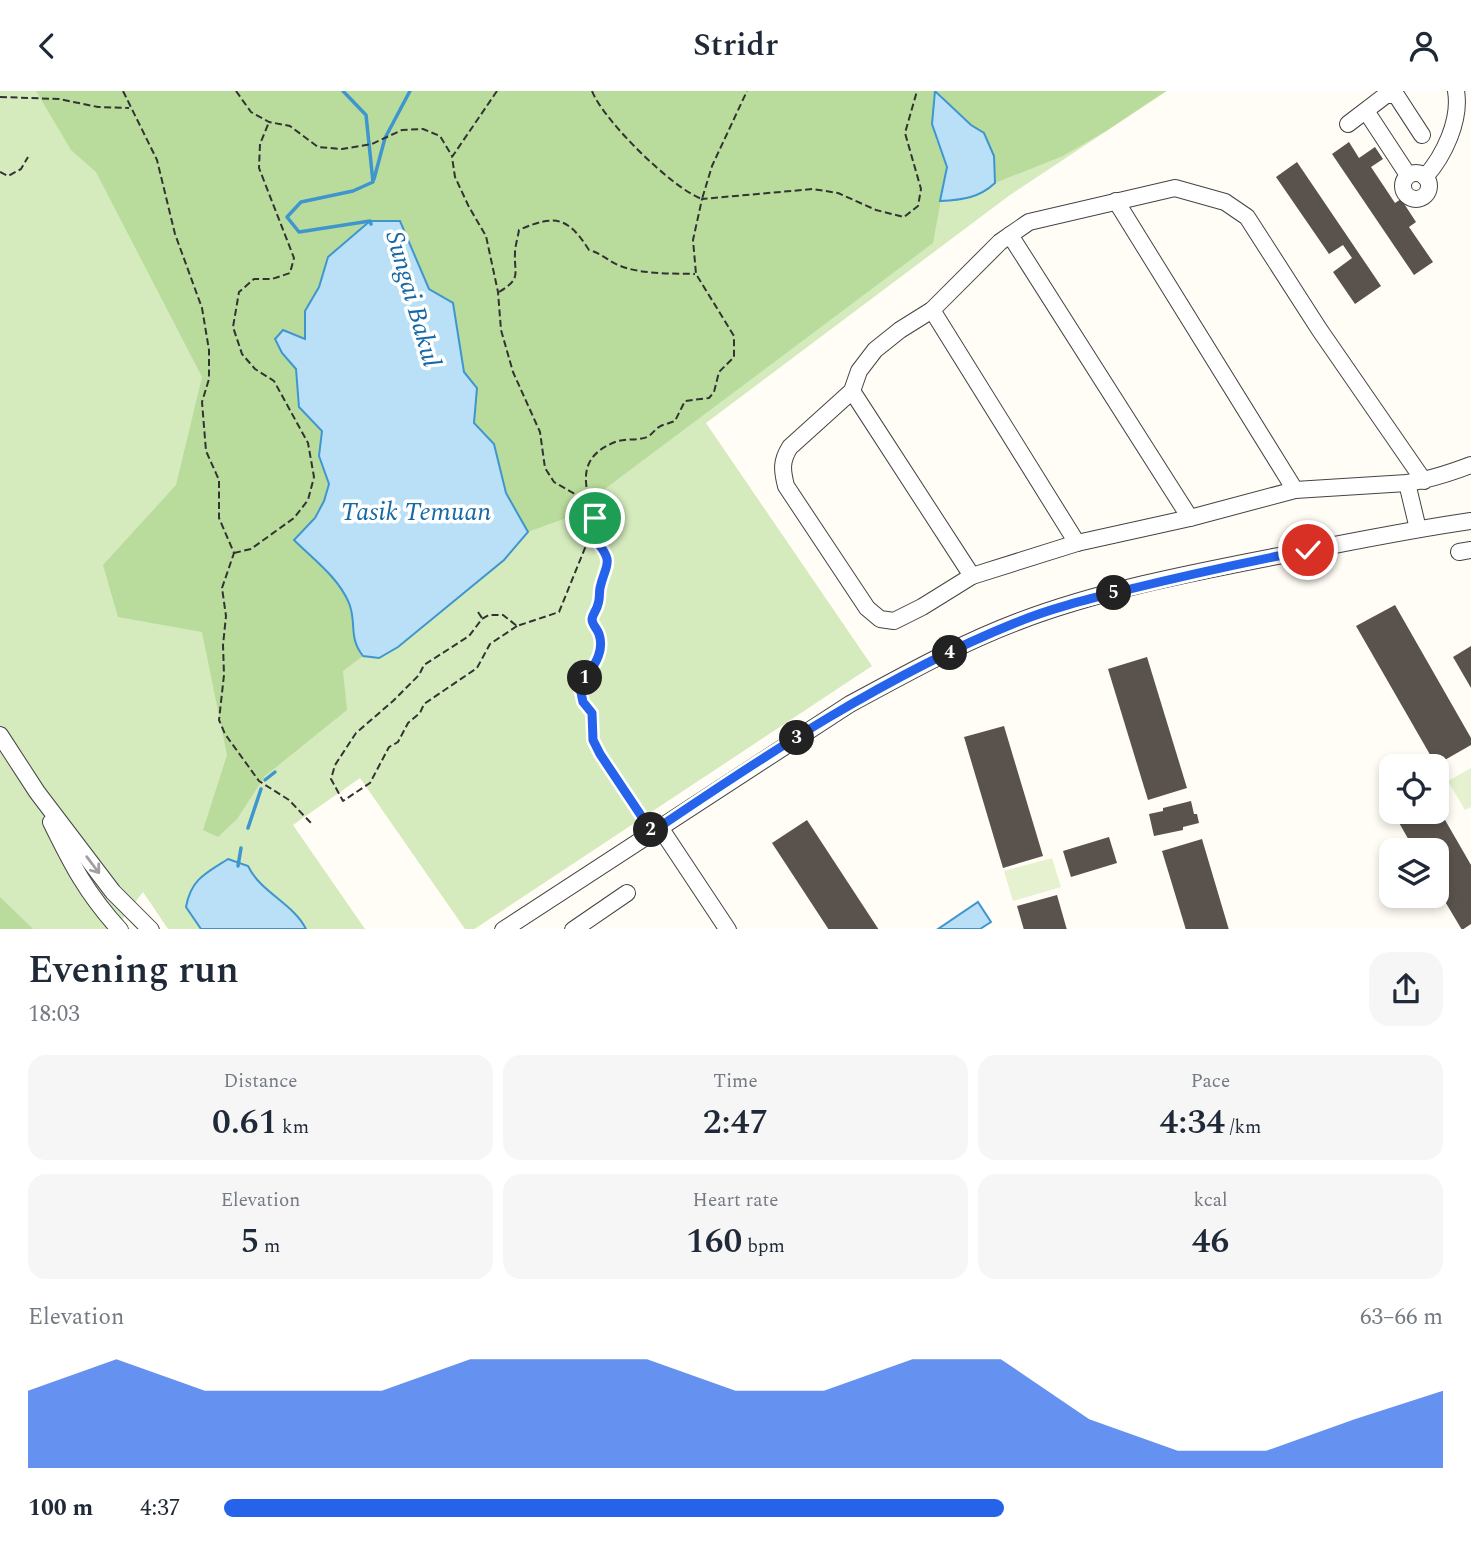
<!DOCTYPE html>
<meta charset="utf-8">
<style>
:root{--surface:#fff;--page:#f6f6f7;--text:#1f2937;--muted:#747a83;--accent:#2563eb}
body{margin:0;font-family:Spectral,serif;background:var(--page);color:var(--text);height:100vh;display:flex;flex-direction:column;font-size:26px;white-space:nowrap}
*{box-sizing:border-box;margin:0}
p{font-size:23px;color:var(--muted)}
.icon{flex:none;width:38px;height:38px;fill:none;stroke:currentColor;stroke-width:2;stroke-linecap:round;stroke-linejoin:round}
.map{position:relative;height:838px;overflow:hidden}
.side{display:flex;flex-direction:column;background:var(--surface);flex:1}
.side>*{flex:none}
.fabs{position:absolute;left:1379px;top:663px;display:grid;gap:14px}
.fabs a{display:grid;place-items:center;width:70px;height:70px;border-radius:14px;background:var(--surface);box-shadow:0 4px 10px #0003;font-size:35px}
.pin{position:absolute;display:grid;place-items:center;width:60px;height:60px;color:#fff;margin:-30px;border:4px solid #fff;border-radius:50%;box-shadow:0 2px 7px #0007}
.km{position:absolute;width:35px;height:35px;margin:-18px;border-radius:50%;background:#222;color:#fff;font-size:19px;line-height:35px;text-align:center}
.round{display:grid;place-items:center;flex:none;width:74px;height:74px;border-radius:21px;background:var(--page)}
.head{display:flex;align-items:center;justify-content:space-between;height:119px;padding:0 28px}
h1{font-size:38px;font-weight:600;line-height:52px}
.stats{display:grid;grid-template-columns:repeat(3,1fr);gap:10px;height:119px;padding:7px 28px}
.stats div{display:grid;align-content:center;border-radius:18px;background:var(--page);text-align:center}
.stats b{font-size:35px;font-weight:600}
.stats small{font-size:19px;font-weight:400}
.stats p{font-size:19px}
.chart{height:196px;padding:14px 28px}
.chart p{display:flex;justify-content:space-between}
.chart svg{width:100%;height:126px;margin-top:7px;fill:var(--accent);opacity:.7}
ul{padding:0 28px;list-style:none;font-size:23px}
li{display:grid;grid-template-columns:112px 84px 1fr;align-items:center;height:52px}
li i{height:18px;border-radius:9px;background:var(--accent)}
header{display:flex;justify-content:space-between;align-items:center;height:91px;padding:0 28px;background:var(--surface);font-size:32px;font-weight:600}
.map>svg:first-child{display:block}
</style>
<header><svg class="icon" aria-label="back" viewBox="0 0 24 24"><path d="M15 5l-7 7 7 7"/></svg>Stridr<svg class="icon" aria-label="person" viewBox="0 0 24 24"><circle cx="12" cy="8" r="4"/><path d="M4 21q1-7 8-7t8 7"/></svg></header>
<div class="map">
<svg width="1471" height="839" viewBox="0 0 1471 839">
<rect width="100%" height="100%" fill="#fffdf5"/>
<path fill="#d5ebbd" d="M0,0H1167L1010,104L706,332L872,575L473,839L465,838L360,687L293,734L365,838H306C293,812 261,802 248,775L186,816L201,838H168L143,801L120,831L109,838H0Z"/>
<g fill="#b9dc9c">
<path d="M36,0H935L933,9L936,49L945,64L947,76L933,152L566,427L528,441L506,402L494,353L474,333L477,297L464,281L453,212L429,198L400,130L328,165L319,196L305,220V248L282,262L296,278L299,316L322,340L319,365L329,393L324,410L315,427L294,449C314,468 338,486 349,512C357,532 348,546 363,565L343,580L347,619L265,685L237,728L218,746L203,739L227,664L202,541L118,526L103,474L176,394L202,286L96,81L71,59Z"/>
<polygon points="937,0 1166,0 1106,40 1063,65 995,92 994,65 984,42 971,34"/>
<polygon points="0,806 33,838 0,838"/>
</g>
<g fill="#e6f2cf">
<polygon points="1471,677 1471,716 1465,719 1448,690"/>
<polygon points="1052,767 1061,796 1013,810 1004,780"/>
</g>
<g fill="#b9e0f7" stroke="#3f96cf" stroke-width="2">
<path d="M935,0L971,34L984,42L994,65L995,92C979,107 962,109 940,110L947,76L932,33Z"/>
<path d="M370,130H400L429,198L453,212L464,281L477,297L474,332L494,353L506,402L528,441L504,469L398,556L379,567L363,565C348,546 357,532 349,512C338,486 313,468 294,449L315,427L324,410L329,393L319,365L322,340L299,316L296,278L282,262L275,248L283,239L305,248V220L319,196L328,166Z"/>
<path d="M228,768L248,775C261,802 293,812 306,838H201L186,816C191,788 206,782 228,768Z"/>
<polygon points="978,811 991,831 980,838 938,838"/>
</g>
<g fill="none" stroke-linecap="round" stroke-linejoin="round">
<g stroke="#3f96cf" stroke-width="3.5">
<polyline points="343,0 366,24 373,91 353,100 301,111 287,126 299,141 370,130 371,133"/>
<polyline points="374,88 385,47 410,0"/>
<polyline points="265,689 275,681"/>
<polyline points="248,737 261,698"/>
<polyline points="238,775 241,757"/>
</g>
</g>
<g fill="#5a524d">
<polygon points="1349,51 1359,67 1375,56 1383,68 1371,76 1395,112 1401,108 1416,131 1409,136 1433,171 1414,184 1332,63"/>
<polygon points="1297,71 1381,195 1355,213 1333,181 1352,167 1343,154 1329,163 1276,86"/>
<polygon points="1395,514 1471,647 1471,654 1436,674 1356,535"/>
<polygon points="1471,555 1471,597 1453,566"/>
<polygon points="1147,566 1187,697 1148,709 1108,578"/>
<polygon points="1004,635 1043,765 1003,777 964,646"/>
<polygon points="1191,710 1194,723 1197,723 1199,732 1183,736 1183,739 1154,745 1149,723 1163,720 1163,717"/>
<polygon points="1437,715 1471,774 1471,833 1462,839 1437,797 1437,760 1415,760 1393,721 1437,721"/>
<polygon points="807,729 879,839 829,839 772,752"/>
<polygon points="1109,746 1117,772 1071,786 1063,760"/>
<polygon points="1202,748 1229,839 1186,839 1162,760"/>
<polygon points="1057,804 1067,839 1024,839 1017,815"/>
</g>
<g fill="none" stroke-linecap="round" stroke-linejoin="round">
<defs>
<g id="minor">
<polyline points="1366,20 1408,84"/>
<polyline points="1348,33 1386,4 1396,4 1422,44"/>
<circle cx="1416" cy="95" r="13"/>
<path d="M1425,86C1444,65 1461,29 1456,0"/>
<polyline points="1116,110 1295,399"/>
<polyline points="1010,144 1190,427"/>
<polyline points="932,219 1077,452"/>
<polyline points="852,300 972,485"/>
<path d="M1424,390L1319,238L1247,126L1225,111L1175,97L1029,131L1000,151L932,219L900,239L875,259L859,280L852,300L790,356C781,370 782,379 786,395L867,517L880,528L894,530L922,516L972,485L1077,452L1190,427L1295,399L1407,392C1429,389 1450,382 1471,374"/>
<polyline points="1407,392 1418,438"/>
<polyline points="1459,461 1471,459"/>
<polyline points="0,644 37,701 113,801 151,839"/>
<path d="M51,731C72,774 87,803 120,839"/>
<polyline points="659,735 728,839"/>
<path d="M503,839L850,613C904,584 959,553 1017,531C1100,499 1196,481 1283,464C1346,452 1408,439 1471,430"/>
<polyline points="573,839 627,802"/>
</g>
</defs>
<use href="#minor" stroke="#444" stroke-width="18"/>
<g stroke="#333" stroke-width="2" stroke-dasharray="7 3.5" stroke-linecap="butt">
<polyline points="123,0 157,69 175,143 202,217 209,259 209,288 202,311 206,360 219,389 219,427 234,462 222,497 226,525 223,554 224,584 219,629 225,643 259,690 289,709 311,732"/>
<polyline points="236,0 251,21 269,31 290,35 318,56 342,58 372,53 402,39 423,38 440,45 452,65"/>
<polyline points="497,0 452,66 455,86 469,116 486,145 498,201 501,239 513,281 540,341 545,377 554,391 587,410"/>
<path d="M592,0C603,29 673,98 702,108L712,75L747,0"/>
<polyline points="0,6 59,8 98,16 129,17"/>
<polyline points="0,81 8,85 21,78 28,66"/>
<path d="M499,201C522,187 514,184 515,162C515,155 518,146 519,139C555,123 568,126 589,159C603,163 608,170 618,174C642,184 671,182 695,183"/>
<path d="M595,449C615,473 605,472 600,498C599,503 600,509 598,514C596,522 596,516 593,523C590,532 597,535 599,543C605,565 589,580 580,597L583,611L592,622L593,649L600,663L645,731"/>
<polyline points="234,462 251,458 294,427 308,409 314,386 308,352 274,290 255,278 242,263 233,236 239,201 254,188 272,188 290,182 294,167 259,77 260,53 269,31"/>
<polyline points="478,521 482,527"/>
<path d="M517,535L490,553L477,577L424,613L420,622L408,632L398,651L389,656L370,692L343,710L331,688L335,674L356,642L393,610L419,584L424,574L469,545L482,528L489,524H503L517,535L559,521L585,457L595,448L598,438C588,403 570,369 615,351C625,347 638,350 647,346C652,344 655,338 659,336C664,333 670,332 675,330L685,310L709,307L714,301L719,281L734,266V245L696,183L693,149L702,108L813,98L838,102L876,119L904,126L918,115L921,98L905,42L917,0"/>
</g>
<use href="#minor" stroke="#fff" stroke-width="16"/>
</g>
<defs><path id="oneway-shaft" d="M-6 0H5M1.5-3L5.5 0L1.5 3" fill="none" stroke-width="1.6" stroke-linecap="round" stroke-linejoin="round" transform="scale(1.75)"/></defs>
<use stroke="#a0a0a0" href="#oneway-shaft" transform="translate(93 774) rotate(53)"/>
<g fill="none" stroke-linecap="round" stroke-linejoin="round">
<defs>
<path id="route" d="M595,427L598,438L595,448C615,473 606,471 600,497C599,502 600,508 598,513C597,519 593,522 592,528C592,534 597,537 599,543C606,564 589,580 580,597L583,611L592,622L593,649L600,663L652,741C767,663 886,584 1015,532C1051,517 1089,508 1126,499C1187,484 1247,471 1308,459"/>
</defs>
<use href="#route" stroke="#fff" stroke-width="14"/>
<use href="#route" stroke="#2563eb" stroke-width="9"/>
</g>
<g text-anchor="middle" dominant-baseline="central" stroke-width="7" stroke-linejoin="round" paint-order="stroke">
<g font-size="26" font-style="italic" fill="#1768a6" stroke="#fff">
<text transform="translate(413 208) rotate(74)">Sungai Bakul</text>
<text x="416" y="421">Tasik Temuan</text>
</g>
</g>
</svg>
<div class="fabs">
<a><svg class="icon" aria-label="locate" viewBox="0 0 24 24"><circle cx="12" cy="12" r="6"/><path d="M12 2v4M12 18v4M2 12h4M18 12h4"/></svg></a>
<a><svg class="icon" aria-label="layers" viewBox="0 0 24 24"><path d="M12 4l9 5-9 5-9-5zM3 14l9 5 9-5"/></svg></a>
</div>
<div class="pin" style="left:595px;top:427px;background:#1e9e55"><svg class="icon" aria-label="arrive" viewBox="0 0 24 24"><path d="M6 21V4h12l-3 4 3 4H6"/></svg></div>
<div class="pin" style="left:1308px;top:459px;background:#d93025"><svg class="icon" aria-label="check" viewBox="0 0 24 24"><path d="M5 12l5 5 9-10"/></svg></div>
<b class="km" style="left:585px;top:587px">1</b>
<b class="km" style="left:651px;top:739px">2</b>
<b class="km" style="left:797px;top:647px">3</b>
<b class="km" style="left:950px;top:562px">4</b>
<b class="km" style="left:1114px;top:502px">5</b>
</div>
<section class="side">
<div class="head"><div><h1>Evening run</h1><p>18:03</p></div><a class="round"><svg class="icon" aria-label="share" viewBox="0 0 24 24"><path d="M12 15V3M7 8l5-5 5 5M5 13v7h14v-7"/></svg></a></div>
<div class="stats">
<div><p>Distance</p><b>0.61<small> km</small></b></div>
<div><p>Time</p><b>2:47</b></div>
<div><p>Pace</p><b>4:34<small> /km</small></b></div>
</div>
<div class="stats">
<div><p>Elevation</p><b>5<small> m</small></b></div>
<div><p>Heart rate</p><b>160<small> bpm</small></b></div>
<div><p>kcal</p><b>46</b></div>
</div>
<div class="chart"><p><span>Elevation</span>63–66 m</p>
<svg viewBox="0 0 160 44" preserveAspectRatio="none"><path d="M0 44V17L10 6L20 17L30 17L40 17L50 6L60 6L70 6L80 17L90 17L100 6L110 6L120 27L130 38L140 38L150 27L160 17V44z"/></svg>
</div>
<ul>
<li><b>100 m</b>4:37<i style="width:64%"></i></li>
</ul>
</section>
